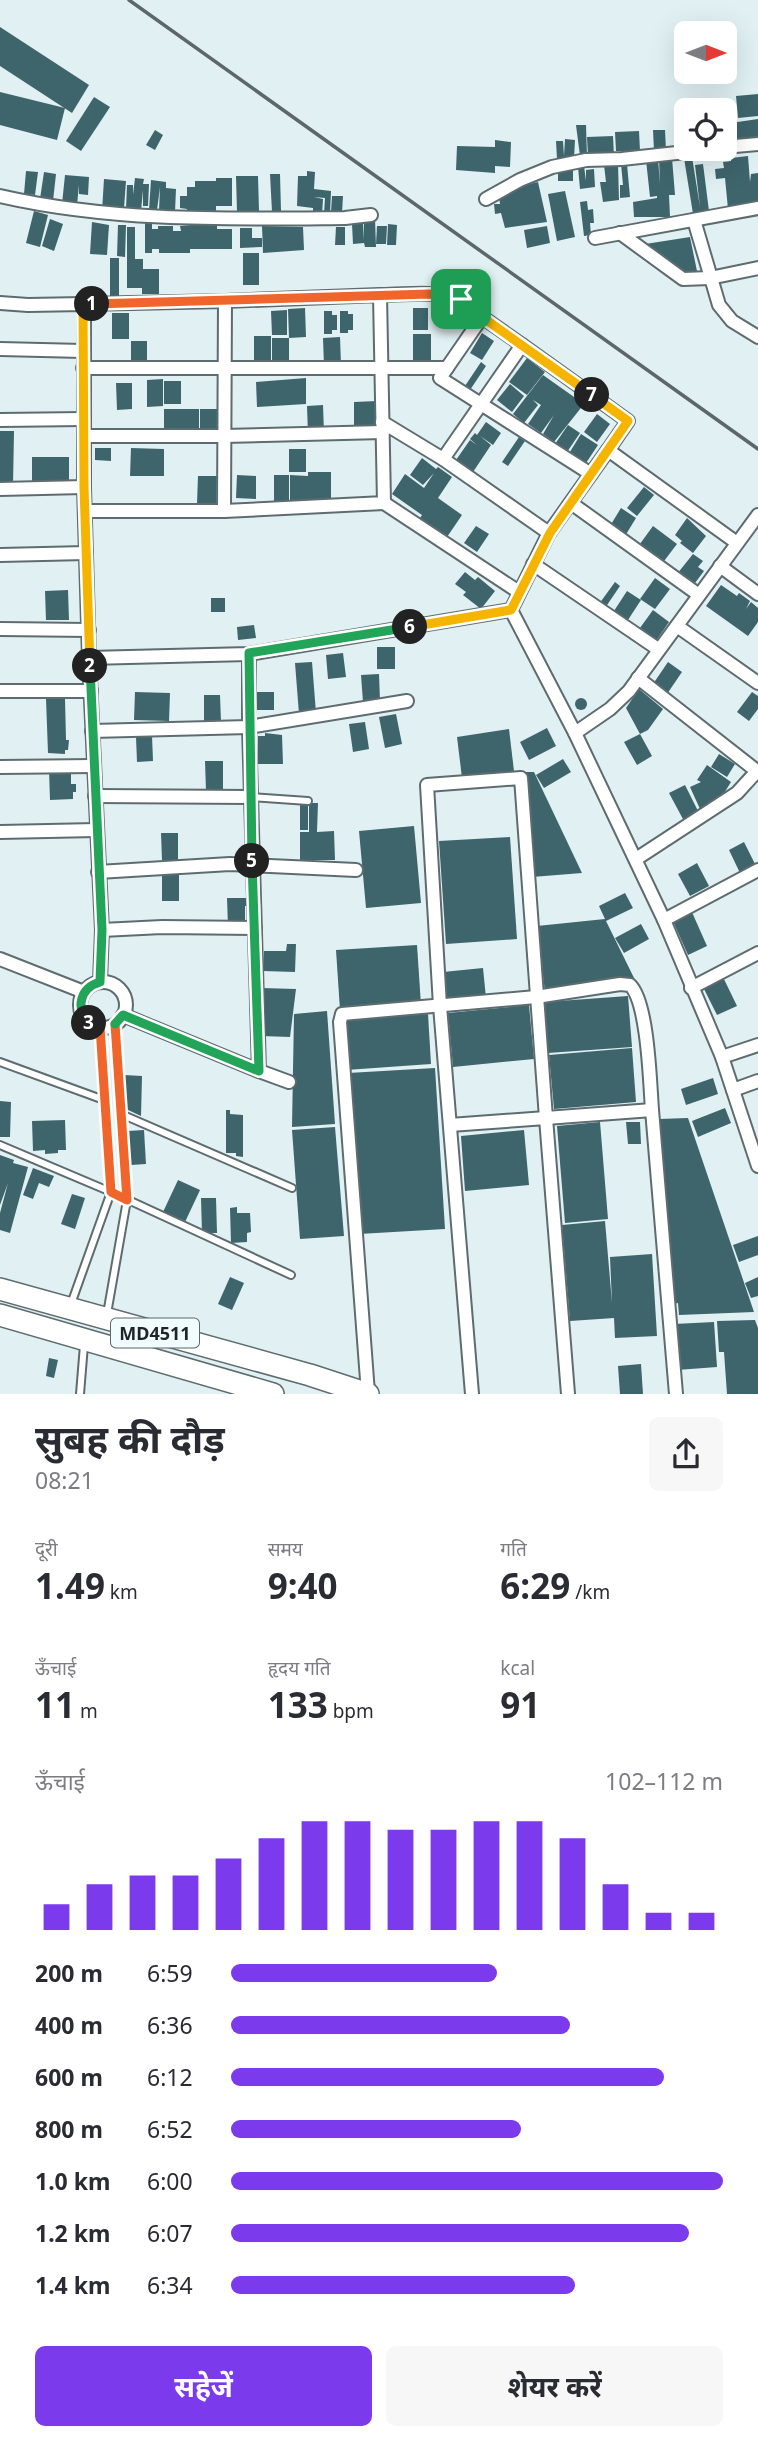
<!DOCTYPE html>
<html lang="hi">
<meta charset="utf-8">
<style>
:root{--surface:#fff;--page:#f7f7f7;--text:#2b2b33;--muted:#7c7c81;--accent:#7c3aed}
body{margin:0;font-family:"Noto Sans","Noto Sans Devanagari",sans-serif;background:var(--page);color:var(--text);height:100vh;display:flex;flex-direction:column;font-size:26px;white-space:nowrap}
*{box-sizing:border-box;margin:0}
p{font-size:23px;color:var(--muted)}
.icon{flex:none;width:38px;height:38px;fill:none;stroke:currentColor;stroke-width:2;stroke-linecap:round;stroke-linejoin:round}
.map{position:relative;height:1394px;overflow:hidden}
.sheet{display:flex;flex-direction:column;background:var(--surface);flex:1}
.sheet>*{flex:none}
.needle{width:46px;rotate:90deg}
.tools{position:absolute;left:674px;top:21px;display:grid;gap:14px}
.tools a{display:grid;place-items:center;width:63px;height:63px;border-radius:10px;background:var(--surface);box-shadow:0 7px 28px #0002;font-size:35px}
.pin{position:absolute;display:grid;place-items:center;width:60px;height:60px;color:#fff;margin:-30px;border-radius:14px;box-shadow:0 4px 10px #0006}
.km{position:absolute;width:35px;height:35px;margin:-18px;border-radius:50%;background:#222;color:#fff;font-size:19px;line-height:35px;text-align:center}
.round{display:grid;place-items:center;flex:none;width:74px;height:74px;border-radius:10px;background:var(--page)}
.head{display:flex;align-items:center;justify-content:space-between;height:119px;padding:0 35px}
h1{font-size:38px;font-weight:700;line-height:52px}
.stats{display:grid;grid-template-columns:repeat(3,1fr);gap:10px;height:119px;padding:7px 35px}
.stats div{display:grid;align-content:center}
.stats b{font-size:35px;font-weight:700}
.stats small{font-size:19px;font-weight:400}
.stats p{font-size:19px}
.chart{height:196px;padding:14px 35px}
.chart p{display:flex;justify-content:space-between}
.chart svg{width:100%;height:126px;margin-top:7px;stroke:var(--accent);stroke-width:6}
.primary-button{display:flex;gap:14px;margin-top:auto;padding:14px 35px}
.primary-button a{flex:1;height:80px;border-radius:10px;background:var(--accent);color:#fff;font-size:28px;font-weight:700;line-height:80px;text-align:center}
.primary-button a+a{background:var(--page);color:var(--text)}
ul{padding:0 35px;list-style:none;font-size:23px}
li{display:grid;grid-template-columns:112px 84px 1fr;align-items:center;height:52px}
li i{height:18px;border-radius:9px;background:var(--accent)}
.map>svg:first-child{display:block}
</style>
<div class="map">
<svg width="758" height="1394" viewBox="0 0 758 1394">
<rect width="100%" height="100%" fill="#e0f0f3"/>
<g fill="#3e656c">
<polygon points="0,27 89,85 72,113 0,66"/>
<polygon points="0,92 65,108 57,140 0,125"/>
<polygon points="758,94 758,116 738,118 736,96"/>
<polygon points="94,97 110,107 81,151 66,141"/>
<polygon points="758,119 758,138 724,142 724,124"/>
<polygon points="576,125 586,125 587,156 580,156"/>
<polygon points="155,130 163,135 155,150 146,145"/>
<polygon points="653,130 665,130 666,151 654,151"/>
<polygon points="639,131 640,151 616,151 615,132"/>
<polygon points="613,136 614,156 588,157 587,137"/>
<polygon points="565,139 575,140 574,159 557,159 556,141 563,141 564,156"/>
<polygon points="495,140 511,142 510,167 495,166 495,173 456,170 457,146 495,147"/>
<polygon points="748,156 750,182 751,174 758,173 758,203 728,209 725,178 716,179 715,169 724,168 723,162 731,161 731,158"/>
<polygon points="692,157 700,207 695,165 703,164 709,211 693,214 684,158"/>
<polygon points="672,158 675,195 669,195 670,217 634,217 633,202 657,198 657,196 650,197 646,160 658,159 660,184 659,159"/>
<polygon points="618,164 619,200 603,202 600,182 606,182 604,165"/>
<polygon points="621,164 627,164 630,197 620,198 620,185 623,185"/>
<polygon points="584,166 586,181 586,170 594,169 595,187 580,189 578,167"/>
<rect x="558" y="169" width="15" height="12"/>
<polygon points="26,171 38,172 35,195 24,194"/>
<polygon points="307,171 315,172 314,189 331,191 330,214 324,214 325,198 314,197 323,199 322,215 313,215 313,208 297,206 298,176 307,176"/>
<polygon points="44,172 56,174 53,201 40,199"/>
<polygon points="270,174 280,174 281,211 272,212"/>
<polygon points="65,175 89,177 88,195 79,194 79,185 77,205 62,204"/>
<polygon points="236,176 258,176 259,211 237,212"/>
<polygon points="135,178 144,179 143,184 149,184 148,206 143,206 143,190 141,211 126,210 127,185 133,185 133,195"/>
<polygon points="216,178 232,178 232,206 216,206 216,213 187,215 187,209 180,208 180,196 187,196 187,187 195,187 195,181 216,181"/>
<polygon points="104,179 126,181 124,208 102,211"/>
<polygon points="151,180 166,182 166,188 176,189 175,212 159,211 160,187 157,210 149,210"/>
<polygon points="538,182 547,222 505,228 501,213 495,214 494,204 500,204 499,197 516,187"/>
<polygon points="565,191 575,237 557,241 548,194"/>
<polygon points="332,196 343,196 342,213 331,212"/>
<polygon points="587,201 588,210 593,209 594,223 590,223 591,235 584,236 580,202"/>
<polygon points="34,211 48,215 40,247 26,243"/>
<polygon points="50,219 63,224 54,251 42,246"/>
<polygon points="364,219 375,219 376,247 365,247 364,243 353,244 352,224 363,223 364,240"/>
<polygon points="92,222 109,225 107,255 90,254"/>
<polygon points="145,222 152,222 152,229 158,229 158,226 173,226 173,231 181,231 180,226 191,225 191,223 217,222 217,229 232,229 232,249 190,249 190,253 159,253 159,249 152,249 152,253 145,253"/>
<polygon points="388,224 397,225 396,245 387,245"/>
<polygon points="118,225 126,225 125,257 117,256"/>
<polygon points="262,226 303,227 304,250 263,253"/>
<polygon points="377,226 387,226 386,244 376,244"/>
<polygon points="547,226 550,243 527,248 524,230"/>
<polygon points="127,227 135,227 135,259 143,259 143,269 159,269 159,294 142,294 142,288 127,288"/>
<polygon points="336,227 345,227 345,245 335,245"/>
<polygon points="240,228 252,228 252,238 262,238 262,247 240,248"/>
<polygon points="690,237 698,276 686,279 639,245"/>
<rect x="243" y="253" width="16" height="32"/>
<rect x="110" y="258" width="9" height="39"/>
<polygon points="305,308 306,337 289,338 288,309"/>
<rect x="413" y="308" width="15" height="22"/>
<polygon points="287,310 287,335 272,335 271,311"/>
<polygon points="324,311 332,311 332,315 337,315 337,330 332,330 332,334 324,334"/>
<polygon points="340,311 348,311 348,314 353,314 353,330 348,330 348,333 340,333"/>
<rect x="112" y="313" width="17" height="26"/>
<polygon points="482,333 494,341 482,360 470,353"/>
<rect x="413" y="334" width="18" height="30"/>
<rect x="254" y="336" width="17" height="30"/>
<polygon points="340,337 341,365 324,366 323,338"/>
<rect x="272" y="338" width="17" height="25"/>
<rect x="131" y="341" width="16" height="22"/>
<polygon points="527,358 545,372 527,395 509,382"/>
<polygon points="481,362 486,366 470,390 465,386"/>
<polygon points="543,375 584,404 554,442 543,434 554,415 541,433 528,424 541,405 533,400 538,405 524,423 513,414"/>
<polygon points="306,378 306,404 257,407 256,382"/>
<polygon points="163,379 163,406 147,407 147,380"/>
<rect x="164" y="381" width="17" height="23"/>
<polygon points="116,383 132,383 132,409 117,410"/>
<polygon points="510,384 524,396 512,412 497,400"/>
<polygon points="377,401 377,428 354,428 354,402"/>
<polygon points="323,405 324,433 308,434 307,406"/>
<polygon points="164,409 199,409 199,433 164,434"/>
<rect x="200" y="409" width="20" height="24"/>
<polygon points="597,414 610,424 597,442 584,432"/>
<polygon points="486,422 501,433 493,445 480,436 491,445 473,472 456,460 470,440 477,445 470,439 475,433 477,435"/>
<polygon points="568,425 580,433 567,452 555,444"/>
<polygon points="0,431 14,431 13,486 0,486"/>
<polygon points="581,434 598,445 584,466 568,455"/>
<polygon points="519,437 525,441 508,466 502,462"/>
<polygon points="95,448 111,448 111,461 95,460"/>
<polygon points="131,448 164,449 164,476 130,476"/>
<rect x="289" y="449" width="17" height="23"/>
<rect x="32" y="457" width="37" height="30"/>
<polygon points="422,458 436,469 438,467 452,477 438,498 462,515 447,537 420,518 422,515 392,494 405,474 424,488 434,473 423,485 410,475"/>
<polygon points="308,472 331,472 331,501 290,501 290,475 308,476"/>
<polygon points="237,475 256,476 256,499 236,498"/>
<rect x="274" y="475" width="15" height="26"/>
<polygon points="198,476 217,476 216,503 197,503"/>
<polygon points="644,487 654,495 637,516 627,508"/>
<polygon points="621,508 636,518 625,536 610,526"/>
<polygon points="687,518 706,536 693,553 680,543 682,541 675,535"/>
<polygon points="476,526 489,534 477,552 464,543"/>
<polygon points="653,526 677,544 661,565 637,548"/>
<polygon points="693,554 703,561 698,567 704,571 695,583 689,579 687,582 677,574"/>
<polygon points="465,572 475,580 478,577 495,591 481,609 463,595 466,592 455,584"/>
<polygon points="655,578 670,589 655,609 640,599"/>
<polygon points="615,582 620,586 605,608 599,604"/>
<polygon points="721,585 737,596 739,593 750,601 746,609 751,602 758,608 758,622 748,636 706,606"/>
<polygon points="68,590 69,620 46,620 45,591"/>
<polygon points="627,591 641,600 626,623 612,614"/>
<rect x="211" y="598" width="14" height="14"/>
<polygon points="653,610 669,622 654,644 637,632"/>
<polygon points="254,625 256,638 238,640 237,627"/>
<rect x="377" y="647" width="18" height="22"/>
<polygon points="343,653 346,677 328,679 326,655"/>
<polygon points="312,662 316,713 299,714 295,663"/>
<polygon points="668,662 682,672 667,694 653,684"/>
<polygon points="379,674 380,701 363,702 361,675"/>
<polygon points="639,689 663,709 648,730 640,734 652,756 637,765 624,742 640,734 626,708"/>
<polygon points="135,692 170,693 169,721 134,720"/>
<polygon points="256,692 274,692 274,710 257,710"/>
<polygon points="752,692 758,696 758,709 749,721 737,712"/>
<polygon points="204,695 220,695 221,722 204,722"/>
<circle cx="581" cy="704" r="6"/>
<polygon points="46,699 65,699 66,740 69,740 68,750 65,750 65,754 48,753"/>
<polygon points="396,714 402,744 385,748 379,717"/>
<polygon points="365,722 369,749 353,752 349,724"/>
<polygon points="547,728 556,746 529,760 520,742"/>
<polygon points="509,729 514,771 462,778 457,737"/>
<polygon points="265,733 282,735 283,764 258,764 258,736 265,736"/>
<polygon points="152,736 153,761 137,762 136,737"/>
<polygon points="719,754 735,764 727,777 711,767"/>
<polygon points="563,759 571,772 544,788 536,775"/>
<polygon points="205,761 223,761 223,791 206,791"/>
<polygon points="707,765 731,782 721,798 700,809 690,787 701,782 697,780"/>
<polygon points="49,770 71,770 71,784 76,784 76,792 73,792 73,799 50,800"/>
<polygon points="524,772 534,772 582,873 532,877"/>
<polygon points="685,785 699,813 684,821 669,793"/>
<rect x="300" y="802" width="8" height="28"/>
<polygon points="309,803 318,803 317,832 334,831 335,860 300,860 300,832 309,832"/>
<polygon points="414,826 421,903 366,908 359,831"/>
<polygon points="161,833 178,833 178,860 162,860"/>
<polygon points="510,837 517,939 446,944 439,841"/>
<polygon points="744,842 756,866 740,873 729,850"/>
<polygon points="697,863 709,886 690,896 678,874"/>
<polygon points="179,873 179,901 162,901 162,874"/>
<polygon points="625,893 633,908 606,921 636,982 545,992 537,926 605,919 599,906"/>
<polygon points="227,898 248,898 248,906 245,906 245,923 228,927"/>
<polygon points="691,910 707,946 688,955 672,919"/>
<polygon points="641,924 649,939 624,953 615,938"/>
<polygon points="287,944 296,944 295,972 263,971 264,951 286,951"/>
<polygon points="417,945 421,1005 340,1010 336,950"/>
<polygon points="483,968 486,998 446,1002 443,972"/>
<polygon points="722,975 737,1006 717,1015 702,985"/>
<polygon points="262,988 296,989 290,1037 261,1036"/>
<polygon points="628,996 632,1047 548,1053 545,1002"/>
<polygon points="529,1005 534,1059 453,1067 448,1013"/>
<polygon points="327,1011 335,1124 292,1127 294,1014"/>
<polygon points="428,1014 431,1064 346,1070 343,1020"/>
<polygon points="632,1048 636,1102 554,1109 549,1055"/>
<polygon points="435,1068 445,1229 359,1234 348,1073"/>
<polygon points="124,1075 142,1076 141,1116 126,1109"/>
<polygon points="713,1078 718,1094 686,1105 681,1089"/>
<polygon points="0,1101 11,1102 10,1137 0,1137"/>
<polygon points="725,1108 731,1123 698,1137 692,1121"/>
<polygon points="226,1110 230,1110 230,1114 243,1115 243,1157 236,1156 236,1153 226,1153"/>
<polygon points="688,1118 754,1312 679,1315 678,1303 673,1304 659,1119"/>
<polygon points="65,1120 66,1150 58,1150 58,1153 45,1154 45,1150 33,1151 32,1121"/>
<polygon points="600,1122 608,1219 565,1223 557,1126"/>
<polygon points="626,1122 640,1122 641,1144 628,1144"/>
<polygon points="335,1127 344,1236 300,1239 292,1130"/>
<polygon points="144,1130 146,1164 131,1165 128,1131"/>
<polygon points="524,1130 529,1185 465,1191 461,1136"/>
<polygon points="0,1155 14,1160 13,1163 28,1167 10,1233 0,1230 0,1213 8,1183 0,1205"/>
<polygon points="33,1168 54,1176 49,1187 39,1183 33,1199 23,1195"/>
<polygon points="178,1180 200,1190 185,1222 163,1212"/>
<polygon points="72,1194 85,1198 75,1229 61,1224"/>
<polygon points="201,1198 216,1198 217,1233 202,1233"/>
<polygon points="237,1207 237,1213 250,1213 251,1232 247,1233 247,1242 231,1243 230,1208"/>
<polygon points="605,1221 612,1303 610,1257 652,1254 657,1336 615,1338 614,1318 570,1321 562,1225"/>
<polygon points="758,1236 758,1255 739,1262 733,1245"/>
<polygon points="230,1277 244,1283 232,1310 218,1304"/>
<polygon points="758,1277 758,1296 751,1298 745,1283"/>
<polygon points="755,1320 758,1328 758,1394 727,1394 724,1352 719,1352 717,1321"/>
<polygon points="714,1322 717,1367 677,1370 674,1324"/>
<polygon points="49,1358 58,1360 54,1378 46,1376"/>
<polygon points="641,1364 643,1394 620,1394 618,1366"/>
</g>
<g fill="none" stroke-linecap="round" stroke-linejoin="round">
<defs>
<g id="service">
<polyline points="250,797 308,801"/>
<polyline points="0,1062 104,1100"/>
<polyline points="121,1114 292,1188"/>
<polyline points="0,1145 111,1192 291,1275"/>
<polyline points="71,1304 111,1192 100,1027"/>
<polyline points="107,1314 127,1200 115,1024"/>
<polyline points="80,1394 84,1345"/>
</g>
<g id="minor">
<polyline points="724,147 758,144"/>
<path d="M0,196C114,222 229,219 345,218L371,215"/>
<polyline points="486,199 520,180 552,167 586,160 622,159 713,149"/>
<polyline points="694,220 719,305 732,321 758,337"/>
<polyline points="620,233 683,279 710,278 758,268"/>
<polyline points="595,238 758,208"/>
<path d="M380,295C419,295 454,285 482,317"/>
<polyline points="0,303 28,305 84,304 84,487 89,658"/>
<polyline points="84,304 225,301 224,511 384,503 380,295 225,301"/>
<polyline points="522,345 482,317 440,378 591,474"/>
<polyline points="0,349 83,351"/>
<polyline points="83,368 447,368"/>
<polyline points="0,420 84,419"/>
<polyline points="382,422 443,459 549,533 608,450 737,543"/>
<polyline points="84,436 224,436 383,432"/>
<polyline points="443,459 522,345 628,421 608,450"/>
<polyline points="0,489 84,487"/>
<polyline points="384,503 519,592"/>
<polyline points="571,503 699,595"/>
<polyline points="85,511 224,511"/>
<polyline points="0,555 86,553"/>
<polyline points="533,564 658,649"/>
<polyline points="720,566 758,594"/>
<polyline points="511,610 575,733 664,920 722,1057 758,1166"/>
<polyline points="677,626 758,683"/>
<polyline points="0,629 89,630"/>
<polyline points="638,678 758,772"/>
<polyline points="0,691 91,691"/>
<polyline points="92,731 249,727 407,701"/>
<polyline points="575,733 610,709 629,691 758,515"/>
<polyline points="0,767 94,766"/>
<polyline points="95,796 250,797"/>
<polyline points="0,832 96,830"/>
<polyline points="636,859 737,793 758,770"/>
<polyline points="98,872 230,864 356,870"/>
<polyline points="664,920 758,870"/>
<polyline points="102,930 162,927 255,928"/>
<polyline points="0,959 84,992"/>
<polyline points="100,982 102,930 89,658 249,654 511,610 549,533"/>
<circle cx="103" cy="1005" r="23"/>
<polyline points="691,988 758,953"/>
<polyline points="123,1015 259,1071 249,727 249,654"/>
<polyline points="722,1057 758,1045"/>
<polyline points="259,1071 289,1082"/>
<polyline points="733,1090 758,1081"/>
<polyline points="450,1125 546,1118 568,1394"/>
<path d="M368,1393L340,1022L342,1014L536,997L620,984L630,985C648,1002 650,1084 652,1110"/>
<polyline points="472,1394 440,1006 427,785 521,778 546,1118 652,1110 676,1394"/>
</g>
<g id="primary">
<polyline points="0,1289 310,1375 368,1394"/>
<polyline points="0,1315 273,1394"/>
</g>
</defs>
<use href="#service" stroke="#5e6c6f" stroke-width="10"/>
<use href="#minor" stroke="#5e6c6f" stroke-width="16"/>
<use href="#primary" stroke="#5e6c6f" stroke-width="24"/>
<use href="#service" stroke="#fff" stroke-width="6"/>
<use href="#minor" stroke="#fff" stroke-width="12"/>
<use href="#primary" stroke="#fff" stroke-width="21"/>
<polyline stroke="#5d6668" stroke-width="3.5" points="129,0 758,449"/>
</g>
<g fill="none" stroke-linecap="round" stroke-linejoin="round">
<defs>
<polyline id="split-1" points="92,304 430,294 447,295 461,299"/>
<polyline id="split-2" points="90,666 84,487 83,304 92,304"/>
<path id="split-3" d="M89,1023C75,1008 80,988 100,982L102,930L90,666"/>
<polyline id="split-4" points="89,1023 100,1027 111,1192 127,1200 115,1024"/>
<polyline id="split-5" points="115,1024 123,1015 259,1071 252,861"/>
<polyline id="split-6" points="252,861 249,653 410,627"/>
<polyline id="split-7" points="410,627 511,610 550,533 628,421 592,395"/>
<polyline id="split-8" points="461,299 473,307 482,317 592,395"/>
</defs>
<use href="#split-1" stroke="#fff" stroke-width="14"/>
<use href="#split-2" stroke="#fff" stroke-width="14"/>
<use href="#split-3" stroke="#fff" stroke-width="14"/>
<use href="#split-4" stroke="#fff" stroke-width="14"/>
<use href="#split-5" stroke="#fff" stroke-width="14"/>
<use href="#split-6" stroke="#fff" stroke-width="14"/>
<use href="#split-7" stroke="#fff" stroke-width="14"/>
<use href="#split-8" stroke="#fff" stroke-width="14"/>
<use href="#split-1" stroke="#f0652b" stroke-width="9"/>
<use href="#split-2" stroke="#f5b400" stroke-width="9"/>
<use href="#split-3" stroke="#22a559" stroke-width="9"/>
<use href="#split-4" stroke="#f0652b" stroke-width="9"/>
<use href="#split-5" stroke="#22a559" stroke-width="9"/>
<use href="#split-6" stroke="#22a559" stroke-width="9"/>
<use href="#split-7" stroke="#f5b400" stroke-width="9"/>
<use href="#split-8" stroke="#f5b400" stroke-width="9"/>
</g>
<g text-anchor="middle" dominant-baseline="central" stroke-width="7" stroke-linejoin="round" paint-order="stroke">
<rect fill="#f0fcff" stroke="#5e6667" stroke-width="2" x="111" y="1318.5" width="88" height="29" rx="5"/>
<g font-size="18" font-weight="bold" fill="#1f2526">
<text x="155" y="1333">MD4511</text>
</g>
</g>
</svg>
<div class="tools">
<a><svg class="needle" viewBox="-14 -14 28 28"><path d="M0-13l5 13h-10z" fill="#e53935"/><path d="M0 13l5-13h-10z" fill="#7c7c81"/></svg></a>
<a><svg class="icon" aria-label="locate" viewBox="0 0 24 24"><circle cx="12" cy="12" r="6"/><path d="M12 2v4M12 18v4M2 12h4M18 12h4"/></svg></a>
</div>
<div class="pin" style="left:461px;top:299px;background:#1e9e55"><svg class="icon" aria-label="arrive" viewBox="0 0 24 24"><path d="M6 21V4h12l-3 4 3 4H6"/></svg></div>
<b class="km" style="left:92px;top:304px">1</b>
<b class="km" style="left:90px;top:666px">2</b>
<b class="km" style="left:89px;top:1023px">3</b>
<b class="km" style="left:252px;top:861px">5</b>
<b class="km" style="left:410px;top:627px">6</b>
<b class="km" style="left:592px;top:395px">7</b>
</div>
<section class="sheet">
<div class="head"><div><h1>सुबह की दौड़</h1><p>08:21</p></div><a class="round"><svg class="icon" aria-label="share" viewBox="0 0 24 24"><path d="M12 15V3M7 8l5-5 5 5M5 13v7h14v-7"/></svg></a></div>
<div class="stats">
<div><p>दूरी</p><b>1.49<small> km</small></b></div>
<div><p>समय</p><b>9:40</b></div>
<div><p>गति</p><b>6:29<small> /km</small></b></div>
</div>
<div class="stats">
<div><p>ऊँचाई</p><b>11<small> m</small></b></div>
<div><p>हृदय गति</p><b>133<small> bpm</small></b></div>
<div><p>kcal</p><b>91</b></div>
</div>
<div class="chart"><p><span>ऊँचाई</span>102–112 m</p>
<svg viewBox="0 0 160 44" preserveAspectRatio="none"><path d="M5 44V35M15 44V28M25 44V25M35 44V25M45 44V19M55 44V12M65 44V6M75 44V6M85 44V9M95 44V9M105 44V6M115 44V6M125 44V12M135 44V28M145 44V38M155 44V38"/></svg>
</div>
<ul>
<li><b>200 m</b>6:59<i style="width:54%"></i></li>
<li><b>400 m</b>6:36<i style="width:69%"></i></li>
<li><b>600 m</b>6:12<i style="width:88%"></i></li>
<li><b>800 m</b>6:52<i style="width:59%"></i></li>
<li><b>1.0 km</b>6:00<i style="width:100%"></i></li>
<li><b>1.2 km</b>6:07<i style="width:93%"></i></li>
<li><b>1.4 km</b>6:34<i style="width:70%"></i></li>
</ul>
<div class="primary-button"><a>सहेजें</a><a>शेयर करें</a></div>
</section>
